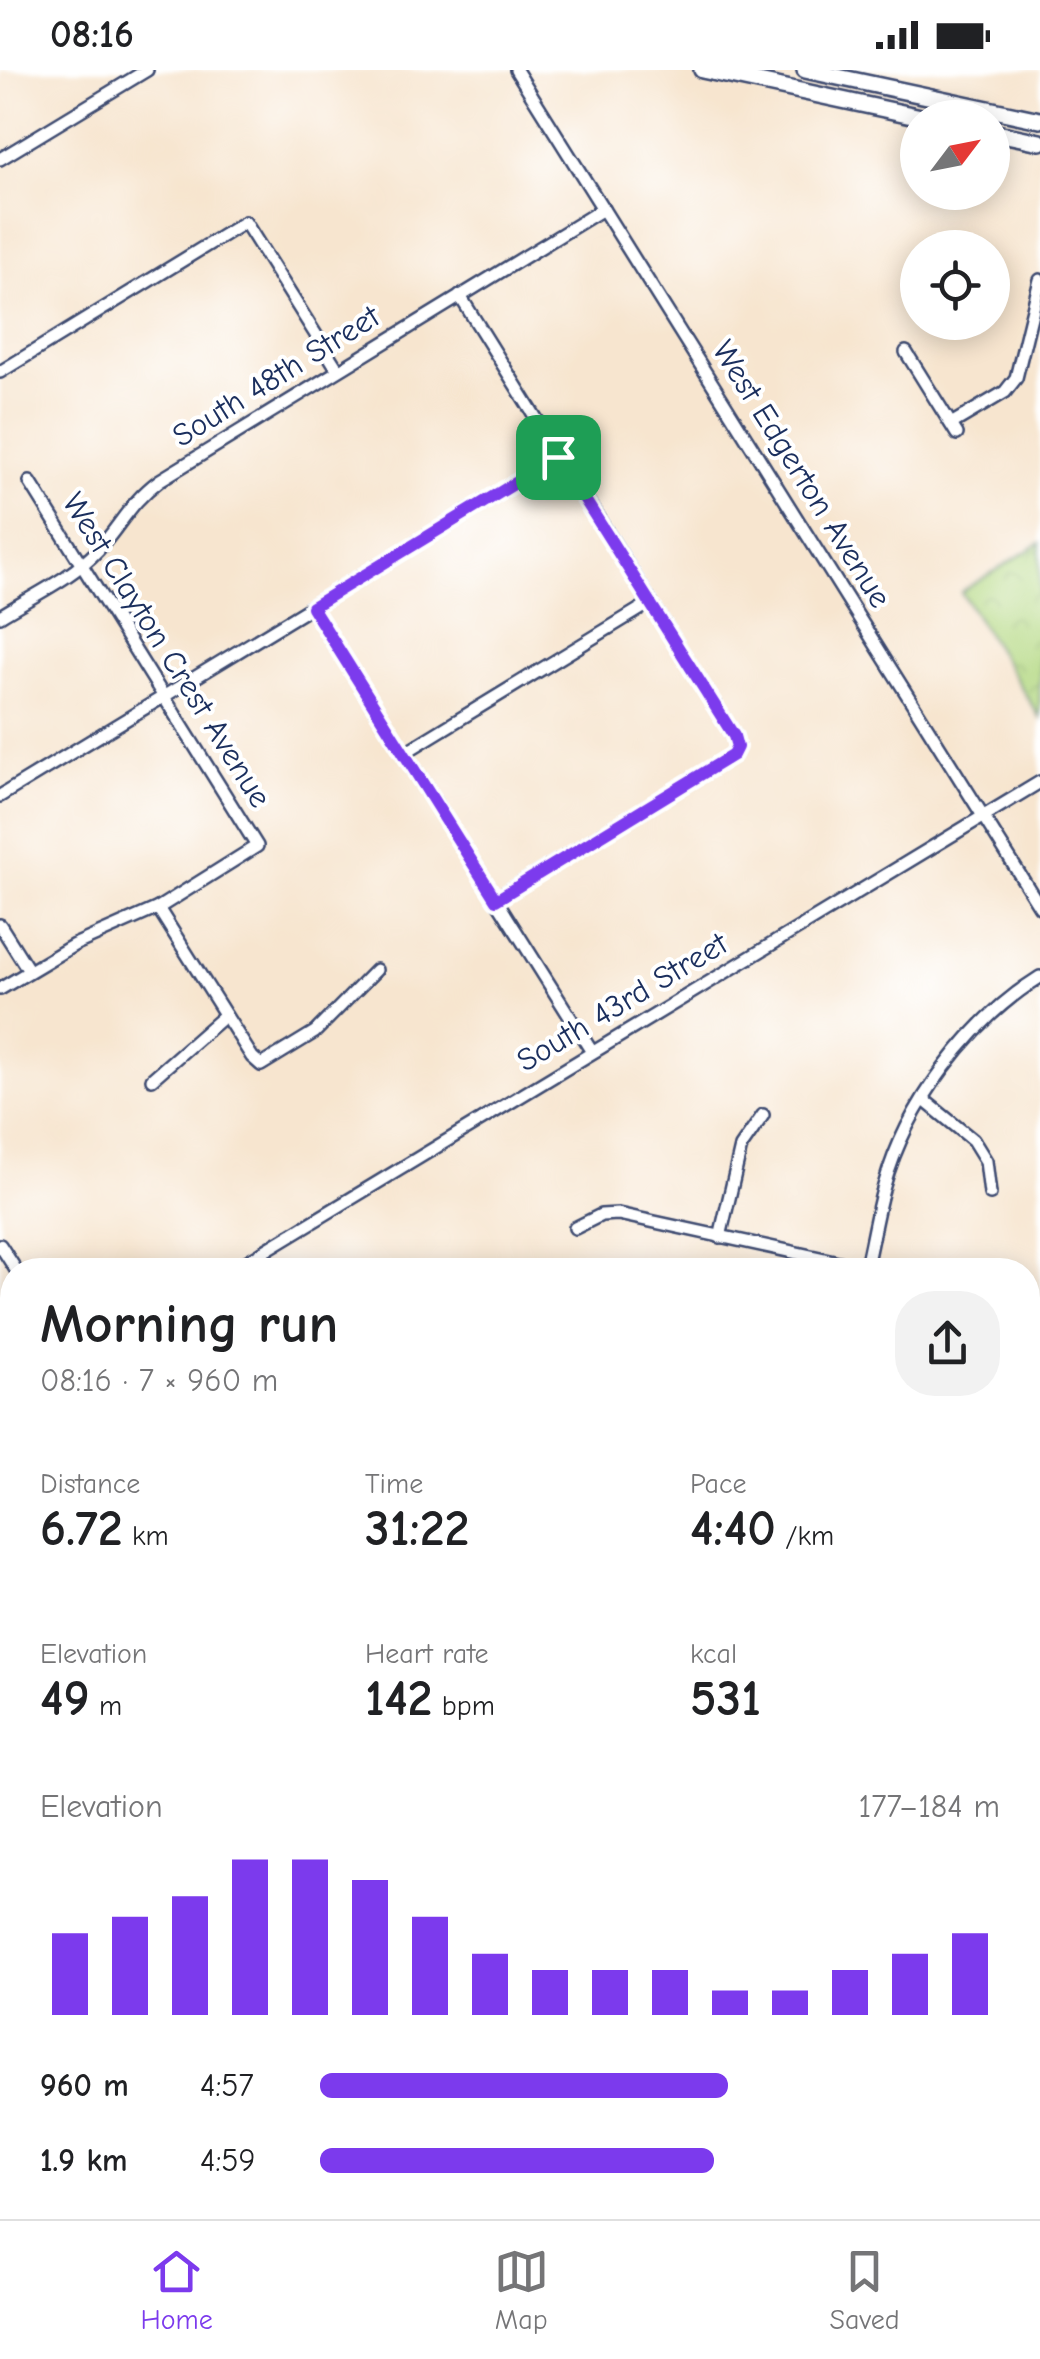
<!DOCTYPE html>
<meta charset="utf-8">
<style>
:root{--surface:#fff;--page:#f2f2f2;--text:#202124;--muted:#757577;--line:#e0e0e0;--accent:#7c3aed}
body{margin:0;font-family:"Comic Neue",sans-serif;background:var(--page);color:var(--text);height:100vh;display:flex;flex-direction:column;font-size:38px;white-space:nowrap}
*{box-sizing:border-box;margin:0}
p{font-size:32px;color:var(--muted)}
.icon{flex:none;width:55px;height:55px;fill:none;stroke:currentColor;stroke-width:2;stroke-linecap:round;stroke-linejoin:round}
.map{position:relative;flex:1;overflow:hidden}
.details{position:absolute;left:0px;top:1188px;width:1040px;height:962px;display:flex;flex-direction:column;background:var(--surface);border-radius:40px 40px 0 0;box-shadow:0 5px 25px #0003}
.details>*{flex:none}
.needle{width:65px;rotate:58deg}
.controls{position:absolute;left:900px;top:30px;display:grid;gap:20px}
.controls a{display:grid;place-items:center;width:110px;height:110px;border-radius:50%;background:var(--surface);box-shadow:0 5px 25px #0003;font-size:50px}
.pin{position:absolute;display:grid;place-items:center;width:85px;height:85px;color:#fff;margin:-42px;border-radius:20px;box-shadow:0 5px 15px #0006}
.round{display:grid;place-items:center;flex:none;width:105px;height:105px;border-radius:40px;background:var(--page)}
.overview{display:flex;align-items:center;justify-content:space-between;height:170px;padding:0 40px}
h1{font-size:55px;font-weight:800;line-height:75px}
.figures{display:grid;grid-template-columns:repeat(3,1fr);gap:15px;height:170px;padding:10px 40px}
.figures div{display:grid;align-content:center}
.figures b{font-size:50px;font-weight:800}
.figures small{font-size:28px;font-weight:400}
.figures p{font-size:28px}
.chart{height:280px;padding:20px 40px}
.chart p{display:flex;justify-content:space-between}
.chart svg{width:100%;height:180px;margin-top:10px;stroke:var(--accent);stroke-width:6}
ul{padding:0 40px;list-style:none;font-size:32px}
li{display:grid;grid-template-columns:160px 120px 1fr;align-items:center;height:75px}
li i{height:25px;border-radius:12px;background:var(--accent)}
.status{display:flex;justify-content:space-between;align-items:center;height:70px;padding:0 50px;background:var(--surface);direction:ltr}
.status svg{height:28px;fill:currentColor}
.tabs{display:flex;justify-content:space-around;align-items:center;height:140px;border-top:2px solid var(--line);background:var(--surface);font-size:28px;color:var(--muted)}
.tabs a{display:grid;justify-items:center;gap:5px}
.tabs .on{color:var(--accent)}
.map>svg:first-child{display:block}
</style>
<div class="status"><b>08:16</b><svg viewBox="0 0 49 12"><path d="M0 12V9h3v3zM5 12V6h3v6zM10 12V3h3v9zM15 12V0h3v12zM26 1h20v11H26zM47 4h2v5h-2z"/></svg></div>
<div class="map">
<svg width="1040" height="2149" viewBox="0 0 1040 2149">
<defs>
<pattern id="park-crowns" width="20" height="18" patternUnits="userSpaceOnUse" patternTransform="scale(2.5)"><rect width="20" height="18" fill="#b3d881"/><path d="M2 6a3 3 0 1 1 6 0M12 15a3 3 0 1 1 6 0" fill="none" stroke="#99ba72"/></pattern>
</defs>
<rect width="100%" height="100%" fill="#fff"/>
<filter id="ink" filterUnits="userSpaceOnUse"><feTurbulence type="fractalNoise" baseFrequency=".01" numOctaves="2"/><feDisplacementMap in="SourceGraphic" scale="20" xChannelSelector="R" yChannelSelector="G"/><feConvolveMatrix kernelMatrix="1 2 1 2 8 2 1 2 1" color-interpolation-filters="sRGB"/></filter>
<filter id="wash" filterUnits="userSpaceOnUse"><feTurbulence type="fractalNoise" baseFrequency=".0048" numOctaves="4" result="noise"/><feDisplacementMap in="SourceGraphic" scale="40" xChannelSelector="R" yChannelSelector="G"/><feGaussianBlur stdDeviation="2.25" result="paint"/><feColorMatrix in="noise" values="0 0 0 0 0 0 0 0 0 0 0 0 0 0 0 0 0 1.4 0 .05"/><feComposite in="paint" operator="in"/></filter>
<g filter="url(#wash)">
<rect width="100%" height="100%" fill="#f7e5cf"/>
<polygon fill="url(#park-crowns)" stroke="#678470" stroke-width="2.5" points="1040,473 1040,648 961,522"/>
</g>
<g filter="url(#ink)">
<g fill="none" stroke-linecap="round" stroke-linejoin="round">
<defs>
<g id="minor">
<polyline points="516,0 1040,837"/>
<polyline points="0,89 147,0"/>
<polyline points="460,226 734,666 737,677 733,685 496,829"/>
<polyline points="906,282 957,364"/>
<polyline points="0,302 245,152 338,300"/>
<polyline points="951,354 1005,322 1016,308 1040,210"/>
<polyline points="312,537 592,982"/>
<path d="M0,546C32,526 72,508 98,480C121,455 130,432 160,410L603,139"/>
<polyline points="404,683 650,533"/>
<polyline points="0,726 558,387"/>
<polyline points="158,838 252,987 261,995 315,962 376,900"/>
<polyline points="0,855 29,901"/>
<polyline points="0,919 74,875 158,838 257,776 30,412"/>
<polyline points="152,1009 225,945"/>
<polyline points="924,1030 973,1070 986,1091 990,1124"/>
<polyline points="575,1158 601,1145 618,1144 866,1198"/>
<polyline points="720,1167 741,1077 763,1045"/>
<polyline points="0,1175 16,1200"/>
<polyline points="233,1200 1040,712"/>
<path d="M865,1200C872,1172 876,1143 884,1116C906,1036 969,951 1040,907"/>
<polyline points="0,1342 12,1334"/>
<polyline points="0,1496 12,1489"/>
<polyline points="1028,1588 1040,1586"/>
<polyline points="0,1647 12,1640"/>
<polyline points="1028,1752 1035,1783 1028,1805"/>
<polyline points="0,1841 12,1861"/>
<polyline points="0,1956 12,1948"/>
<polyline points="396,2138 403,2149"/>
<polyline points="600,2138 607,2149"/>
<polyline points="684,2138 696,2149"/>
<polyline points="929,2138 940,2149"/>
<polyline points="108,2149 111,2138"/>
<polyline points="245,2149 248,2138"/>
<polyline points="726,2149 733,2138"/>
<polyline points="829,2149 836,2138"/>
</g>
<g id="major">
<polyline points="702,0 926,48"/>
<polyline points="805,0 1040,50"/>
<polyline points="992,62 1040,72"/>
</g>
</defs>
<use href="#minor" stroke="#3c4a6f" stroke-width="16"/>
<use href="#major" stroke="#3c4a6f" stroke-width="20"/>
<use href="#minor" stroke="#fff" stroke-width="11"/>
<use href="#major" stroke="#fff" stroke-width="15"/>
</g>
</g>
<g fill="none" stroke-linecap="round" stroke-linejoin="round" filter="url(#ink)">
<defs>
<polygon id="route" points="558,387 734,666 737,677 733,685 496,830 312,537"/>
</defs>
<use href="#route" stroke="#fff" stroke-width="20"/>
<use href="#route" stroke="#7c3aed" stroke-width="12"/>
</g>
<g text-anchor="middle" dominant-baseline="central" stroke-width="8" stroke-linejoin="round" paint-order="stroke">
<g font-size="32" fill="#1b2f5e" stroke="#fff">
<text transform="translate(276 306) rotate(-32)">South 48th Street</text>
<text transform="translate(802 404) rotate(58)">West Edgerton Avenue</text>
<text transform="translate(167 580) rotate(58)">West Clayton Crest Avenue</text>
<text transform="translate(622 932) rotate(-31)">South 43rd Street</text>
</g>
</g>
</svg>
<div class="controls">
<a><svg class="needle" viewBox="-14 -14 28 28"><path d="M0-13l5 13h-10z" fill="#e53935"/><path d="M0 13l5-13h-10z" fill="#757577"/></svg></a>
<a><svg class="icon" aria-label="locate" viewBox="0 0 24 24"><circle cx="12" cy="12" r="6"/><path d="M12 2v4M12 18v4M2 12h4M18 12h4"/></svg></a>
</div>
<div class="pin" style="left:558px;top:387px;background:#1e9e55"><svg class="icon" aria-label="arrive" viewBox="0 0 24 24"><path d="M6 21V4h12l-3 4 3 4H6"/></svg></div>
<section class="details">
<div class="overview"><div><h1>Morning run</h1><p>08:16 · 7 × 960 m</p></div><a class="round"><svg class="icon" aria-label="share" viewBox="0 0 24 24"><path d="M12 15V3M7 8l5-5 5 5M5 13v7h14v-7"/></svg></a></div>
<div class="figures">
<div><p>Distance</p><b>6.72<small> km</small></b></div>
<div><p>Time</p><b>31:22</b></div>
<div><p>Pace</p><b>4:40<small> /km</small></b></div>
</div>
<div class="figures">
<div><p>Elevation</p><b>49<small> m</small></b></div>
<div><p>Heart rate</p><b>142<small> bpm</small></b></div>
<div><p>kcal</p><b>531</b></div>
</div>
<div class="chart"><p><span>Elevation</span>177–184 m</p>
<svg viewBox="0 0 160 44" preserveAspectRatio="none"><path d="M5 44V24M15 44V20M25 44V15M35 44V6M45 44V6M55 44V11M65 44V20M75 44V29M85 44V33M95 44V33M105 44V33M115 44V38M125 44V38M135 44V33M145 44V29M155 44V24"/></svg>
</div>
<ul>
<li><b>960 m</b>4:57<i style="width:60%"></i></li>
<li><b>1.9 km</b>4:59<i style="width:58%"></i></li>
</ul>
</section>
</div>
<nav class="tabs">
<a class="on"><svg class="icon" aria-label="home" viewBox="0 0 24 24"><path d="M3 11l9-7 9 7M6 9v11h12V9"/></svg>Home</a>
<a><svg class="icon" aria-label="map" viewBox="0 0 24 24"><path d="M3 6l6-2 6 2 6-2v14l-6 2-6-2-6 2zM9 4v14M15 6v14"/></svg>Map</a>
<a><svg class="icon" aria-label="saved" viewBox="0 0 24 24"><path d="M7 4h10v16l-5-4-5 4z"/></svg>Saved</a>
</nav>
